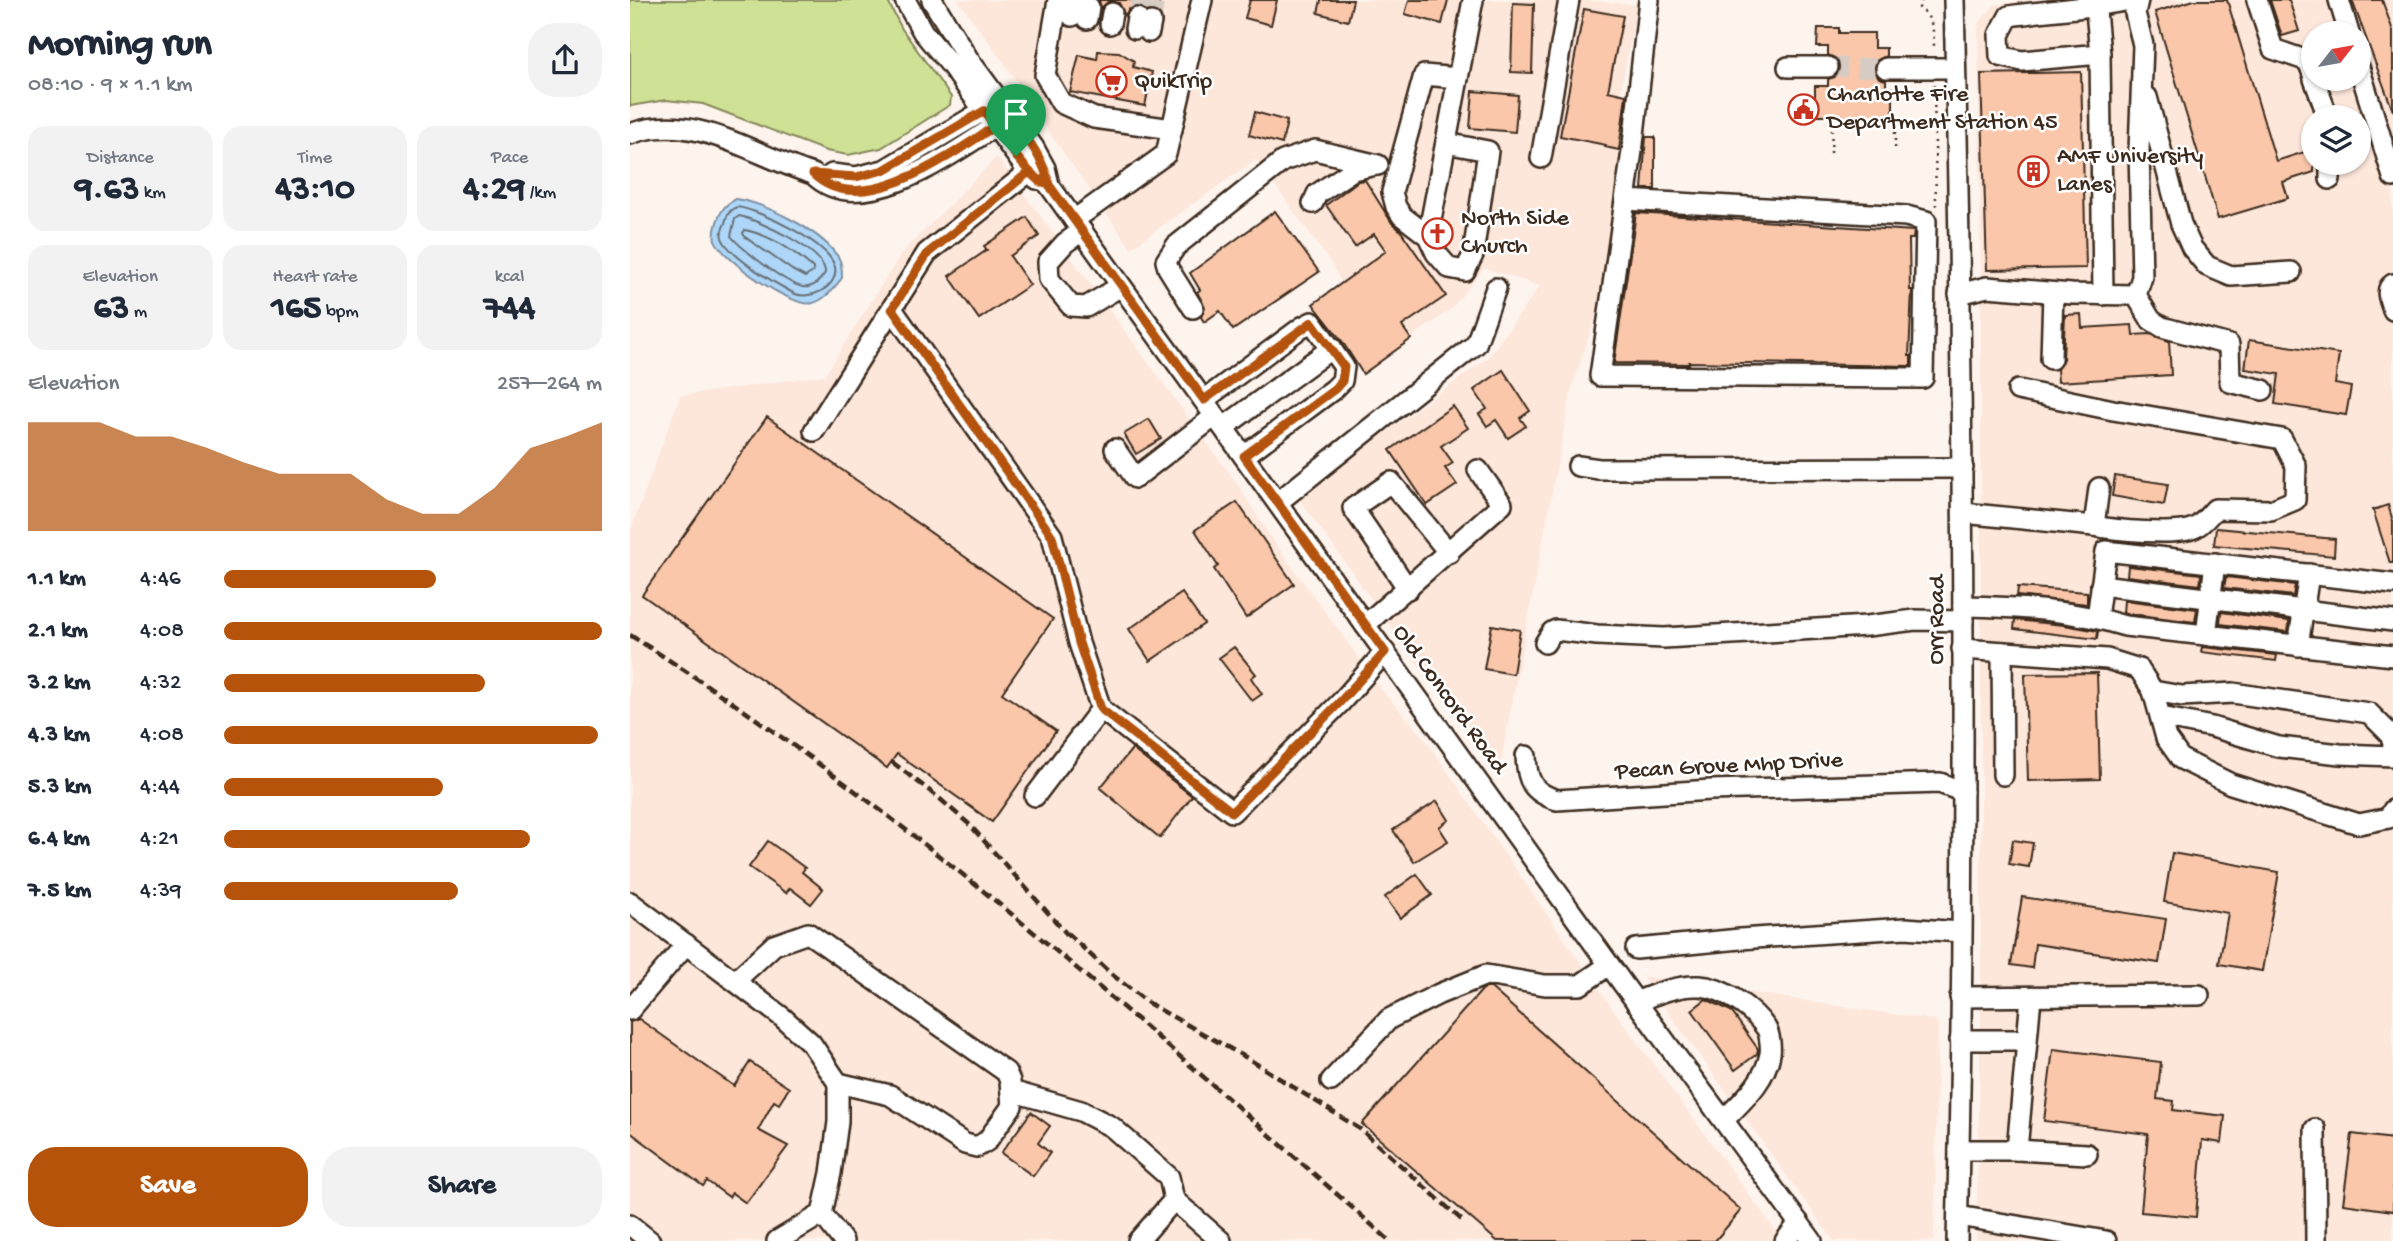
<!DOCTYPE html>
<meta charset="utf-8">
<style>
:root{--surface:#fff;--page:#f2f2f3;--text:#1f2937;--muted:#747a83;--accent:#b45309}
body{margin:0;font-family:"Gochi Hand",sans-serif;background:var(--page);color:var(--text);height:100vh;display:flex;flex-direction:column;font-size:26px;white-space:nowrap}
*{box-sizing:border-box;margin:0}
p{font-size:23px;color:var(--muted)}
.icon{flex:none;width:38px;height:38px;fill:none;stroke:currentColor;stroke-width:2;stroke-linecap:round;stroke-linejoin:round}
.map{position:relative;flex:1;overflow:hidden}
.sheet{display:flex;flex-direction:column;background:var(--surface);width:630px}
.sheet>*{flex:none}
.needle{width:46px;rotate:59deg}
.buttons{position:absolute;left:1671px;top:21px;display:grid;gap:14px}
.buttons a{display:grid;place-items:center;width:70px;height:70px;border-radius:50%;background:var(--surface);box-shadow:0 2px 5px #0004;font-size:35px}
.pin{position:absolute;display:grid;place-items:center;width:60px;height:60px;color:#fff;margin:-72px -30px;border-radius:50% 50% 50% 0;rotate:-45deg;box-shadow:0 0 7px #0007}
.pin .icon{rotate:45deg}
.round{display:grid;place-items:center;flex:none;width:74px;height:74px;border-radius:28px;background:var(--page)}
.summary{display:flex;align-items:center;justify-content:space-between;height:119px;padding:0 28px}
h1{font-size:38px;font-weight:800;line-height:52px}
.stats{display:grid;grid-template-columns:repeat(3,1fr);gap:10px;height:119px;padding:7px 28px}
.stats div{display:grid;align-content:center;border-radius:18px;background:var(--page);text-align:center}
.stats b{font-size:35px;font-weight:800}
.stats small{font-size:19px;font-weight:400}
.stats p{font-size:19px}
.chart{height:196px;padding:14px 28px}
.chart p{display:flex;justify-content:space-between}
.chart svg{width:100%;height:126px;margin-top:7px;fill:var(--accent);opacity:.7}
.primary-button{display:flex;gap:14px;margin-top:auto;padding:14px 28px}
.primary-button a{flex:1;height:80px;border-radius:28px;background:var(--accent);color:#fff;font-size:28px;font-weight:800;line-height:80px;text-align:center}
.primary-button a+a{background:var(--page);color:var(--text)}
ul{padding:0 28px;list-style:none;font-size:23px}
li{display:grid;grid-template-columns:112px 84px 1fr;align-items:center;height:52px}
li i{height:18px;border-radius:9px;background:var(--accent)}
main{display:flex;flex:1;min-height:0}
.map>svg:first-child{display:block}
</style>
<main>
<section class="sheet">
<div class="summary"><div><h1>Morning run</h1><p>08:10 · 9 × 1.1 km</p></div><a class="round"><svg class="icon" aria-label="share" viewBox="0 0 24 24"><path d="M12 15V3M7 8l5-5 5 5M5 13v7h14v-7"/></svg></a></div>
<div class="stats">
<div><p>Distance</p><b>9.63<small> km</small></b></div>
<div><p>Time</p><b>43:10</b></div>
<div><p>Pace</p><b>4:29<small> /km</small></b></div>
</div>
<div class="stats">
<div><p>Elevation</p><b>63<small> m</small></b></div>
<div><p>Heart rate</p><b>165<small> bpm</small></b></div>
<div><p>kcal</p><b>744</b></div>
</div>
<div class="chart"><p><span>Elevation</span>257–264 m</p>
<svg viewBox="0 0 160 44" preserveAspectRatio="none"><path d="M0 44V6L10 6L20 6L30 11L40 11L50 15L60 20L70 24L80 24L90 24L100 33L110 38L120 38L130 29L140 15L150 11L160 6V44z"/></svg>
</div>
<ul>
<li><b>1.1 km</b>4:46<i style="width:56%"></i></li>
<li><b>2.1 km</b>4:08<i style="width:100%"></i></li>
<li><b>3.2 km</b>4:32<i style="width:69%"></i></li>
<li><b>4.3 km</b>4:08<i style="width:99%"></i></li>
<li><b>5.3 km</b>4:44<i style="width:58%"></i></li>
<li><b>6.4 km</b>4:21<i style="width:81%"></i></li>
<li><b>7.5 km</b>4:39<i style="width:62%"></i></li>
</ul>
<div class="primary-button"><a>Save</a><a>Share</a></div>
</section>
<div class="map">
<svg width="1763" height="1241" viewBox="0 0 1763 1241">
<rect width="100%" height="100%" fill="#fef4ee"/>
<filter id="ink" filterUnits="userSpaceOnUse"><feTurbulence type="fractalNoise" baseFrequency=".0143" numOctaves="2"/><feDisplacementMap in="SourceGraphic" scale="14" xChannelSelector="R" yChannelSelector="G"/><feConvolveMatrix kernelMatrix="1 2 1 2 8 2 1 2 1" color-interpolation-filters="sRGB"/></filter>
<g filter="url(#ink)">
<g fill="#fde6da" fill-rule="evenodd">
<polygon points="328,0 950,0 1007,5 980,147 1000,149 971,299 942,387 869,772 825,709 798,678 667,496 858,358 910,286 854,268 821,309 782,337 765,313 738,332 701,263 626,159 501,248 414,125 380,71"/>
<path d="M1398,0H1763V1241H1346L1351,1020V290L1348,24L1365,5ZM1684,33H1729V79H1684ZM1684,117H1729V163H1684Z"/>
<polygon points="367,157 608,485 637,532 754,693 792,735 987,1015 1153,1241 0,1241 0,532 50,396 195,375 271,254"/>
<polygon points="1012,976 1308,1021 1304,1241 1204,1241"/>
</g>
<polygon fill="#cfe195" stroke="#85865a" stroke-width="2" points="0,0 257,0 272,29 321,97 320,105 251,148 218,155 196,151 73,104 36,100 0,106"/>
<path fill="#add6f8" stroke="#7f91a1" stroke-width="2" d="M106,199C134,203 187,229 205,253C212,260 212,269 212,278C204,288 195,300 183,303C163,309 92,259 85,240C83,232 86,226 88,219C92,209 96,204 106,199Z"/>
<g fill="none" stroke-linecap="round" stroke-linejoin="round">
<g stroke="#696f75" stroke-width="2">
<path d="M107,207C130,210 199,243 205,267C209,288 179,301 163,293C146,284 99,256 92,238C90,232 93,228 95,223C97,215 99,210 107,207Z"/>
<path d="M109,216C129,220 196,251 195,273C191,279 186,286 178,287C164,291 110,248 101,236L105,219Z"/>
<path d="M115,230C139,235 164,251 183,268V272L175,277L162,270L115,237L113,233Z"/>
</g>
</g>
<g fill="#fac7aa" stroke="#3b2a1e" stroke-width="2">
<polygon points="469,0 530,0 527,12 504,6 498,10 495,16 489,3 479,1 471,8"/>
<polygon points="620,0 647,0 641,25 615,18"/>
<polygon points="691,0 723,0 718,21 688,13"/>
<polygon points="779,0 818,0 812,24 775,14"/>
<polygon points="1564,0 1597,0 1646,161 1684,149 1684,172 1653,182 1658,198 1588,219 1525,12"/>
<polygon points="1640,0 1659,0 1669,31 1652,36"/>
<polygon points="1722,0 1752,0 1763,31 1763,111"/>
<polygon points="883,3 904,4 902,73 881,72"/>
<polygon points="954,9 993,16 978,91 996,95 989,150 975,147 976,145 930,136"/>
<polygon points="1188,28 1209,28 1209,33 1244,33 1244,48 1256,48 1256,56 1246,61 1244,69 1249,78 1256,80 1256,88 1263,88 1263,117 1233,117 1233,123 1212,123 1212,115 1185,115 1185,86 1198,86 1198,79 1205,77 1210,68 1208,60 1198,55 1198,47 1187,47"/>
<polygon points="468,51 489,52 504,61 503,67 522,72 515,106 440,92 449,55 467,59"/>
<polygon points="1451,72 1456,268 1357,270 1351,74"/>
<polygon points="843,91 888,95 885,132 840,128"/>
<polygon points="625,112 657,121 652,144 619,135"/>
<polygon points="1016,137 1025,137 1025,189 1012,189"/>
<polygon points="735,180 762,223 770,230 816,296 772,326 781,339 733,374 712,341 683,304 756,251 744,234 725,247 696,205 728,181"/>
<polygon points="645,211 689,272 603,330 590,311 574,322 571,317 575,307 567,292 570,290 560,273"/>
<polygon points="1006,213 1284,231 1283,239 1279,239 1280,290 1282,290 1279,356 1281,356 1281,366 1059,362 1059,364 984,363"/>
<polygon points="397,217 409,236 380,256 400,285 349,319 319,276 357,250 354,246"/>
<polygon points="1451,314 1452,328 1502,325 1503,335 1520,334 1539,341 1541,375 1428,382 1427,369 1433,359 1435,315"/>
<polygon points="1619,340 1709,354 1705,384 1721,387 1716,415 1645,404 1649,374 1615,369"/>
<polygon points="873,370 900,411 890,418 896,426 878,438 866,420 857,426 849,414 857,409 844,390"/>
<polygon points="823,406 838,428 811,446 823,463 815,468 827,485 797,505 760,450"/>
<polygon points="137,417 423,619 372,693 426,731 362,822 267,754 257,768 12,595"/>
<polygon points="519,419 531,439 506,454 494,434"/>
<polygon points="1485,476 1538,484 1534,505 1482,496"/>
<polygon points="607,502 664,584 616,618 584,569 588,566 565,530"/>
<polygon points="1758,505 1763,521 1763,563 1760,563 1743,510"/>
<polygon points="1586,528 1705,539 1704,556 1584,545"/>
<polygon points="1498,566 1571,574 1570,585 1497,576"/>
<polygon points="1596,577 1665,585 1663,596 1594,588"/>
<polygon points="1388,587 1457,592 1457,604 1387,596"/>
<polygon points="552,593 574,624 520,661 499,629"/>
<polygon points="1494,600 1567,609 1565,622 1493,613"/>
<polygon points="1591,612 1659,621 1658,632 1590,624"/>
<polygon points="1385,620 1434,625 1468,631 1467,639 1384,629"/>
<polygon points="862,625 890,630 883,674 854,669"/>
<polygon points="604,647 626,674 621,678 632,694 622,701 589,658"/>
<polygon points="1572,647 1647,655 1646,661 1571,652"/>
<polygon points="1467,673 1470,779 1398,781 1395,674"/>
<polygon points="502,749 562,796 530,838 470,788"/>
<polygon points="807,801 819,820 809,827 818,841 784,862 763,830"/>
<polygon points="1383,840 1403,843 1399,867 1379,864"/>
<polygon points="138,841 175,868 172,872 193,889 181,904 160,888 156,893 119,867"/>
<polygon points="1542,853 1649,872 1632,971 1589,964 1598,913 1534,902"/>
<polygon points="787,874 802,895 770,918 755,897"/>
<polygon points="1392,897 1536,919 1529,963 1405,944 1402,968 1381,965"/>
<polygon points="857,988 861,988 1111,1210 1085,1241 867,1241 732,1124 853,989"/>
<polygon points="1076,999 1101,1011 1128,1049 1127,1054 1105,1070 1062,1010"/>
<polygon points="9,1019 104,1086 120,1062 159,1088 149,1104 144,1101 128,1130 158,1146 116,1203 102,1193 99,1197 77,1181 73,1186 0,1132 0,1022"/>
<polygon points="1423,1049 1531,1062 1527,1099 1544,1101 1543,1110 1595,1116 1592,1143 1572,1140 1566,1217 1511,1212 1518,1134 1414,1121"/>
<polygon points="401,1112 420,1126 408,1143 420,1153 403,1176 371,1153"/>
<polygon points="1722,1134 1763,1139 1763,1211 1713,1204"/>
</g>
<g fill="none" stroke-linecap="round" stroke-linejoin="round">
<g stroke="#d7ccc4" stroke-width="19" stroke-dasharray="19 10" stroke-linecap="butt">
<polyline points="507,18 511,0"/>
<polyline points="521,22 525,0"/>
<polyline points="1198,67 1256,68"/>
</g>
<defs>
<g id="minor">
<polyline points="275,0 293,32 320,64 394,166 407,179"/>
<polyline points="302,0 339,60 404,148 415,168 419,185 444,220 993,984 1182,1241"/>
<polyline points="428,0 415,75 431,103 464,118 542,129"/>
<path d="M1324,0C1334,414 1337,827 1327,1241"/>
<polyline points="1465,0 1470,54"/>
<polyline points="1627,0 1643,49 1678,61 1684,77"/>
<polyline points="1709,0 1719,33"/>
<polyline points="442,16 445,4"/>
<polyline points="457,19 459,7"/>
<polyline points="480,24 482,13"/>
<polyline points="505,29 507,18"/>
<polyline points="519,32 521,22"/>
<polyline points="1158,67 1198,67"/>
<polyline points="1729,67 1763,177"/>
<polyline points="1256,68 1325,68"/>
<polyline points="1684,79 1698,117"/>
<polyline points="1517,97 1551,224 1562,248 1577,266 1601,276 1661,272"/>
<path d="M0,134C64,110 124,156 183,174C234,225 335,144 381,116"/>
<polyline points="816,143 858,151 843,255 835,271 819,268 806,253 798,236 772,216 766,207 762,192 794,75 828,78"/>
<polyline points="911,158 939,0"/>
<polyline points="202,174 226,177 254,170 363,105"/>
<polyline points="1700,179 1700,163"/>
<polyline points="995,200 1276,216 1296,221 1293,378 970,376 1003,144 1019,0"/>
<polyline points="683,203 687,194 723,170 746,165"/>
<polyline points="444,220 536,154 572,0"/>
<polyline points="452,231 435,243 418,262 419,279 441,306 456,307 491,286"/>
<polyline points="798,236 843,0"/>
<path d="M1763,284C1754,290 1760,301 1763,310"/>
<polyline points="1329,294 1357,287 1442,294 1506,295 1512,277 1509,150 1513,45 1505,13 1508,0"/>
<path d="M1473,295L1470,54L1392,61L1370,56L1369,35L1379,16C1420,10 1460,8 1500,0"/>
<polyline points="1506,295 1521,320 1532,327 1599,345 1600,382 1633,390"/>
<polyline points="563,308 538,268 536,261 546,246 653,161 685,150 748,165"/>
<polyline points="262,309 422,536 449,643 471,709 405,796"/>
<polyline points="1421,359 1423,293"/>
<path d="M1388,390L1483,410L1652,439L1666,466L1665,500L1641,510L1585,509C1579,515 1572,525 1564,528C1546,536 1484,530 1464,526"/>
<polyline points="574,400 672,327 682,322 714,367 712,381 704,389 614,456"/>
<polyline points="594,427 702,348"/>
<polyline points="184,431 297,253 399,172"/>
<polyline points="485,449 505,478 585,416"/>
<polyline points="948,466 969,469 1333,468"/>
<polyline points="648,502 846,344 866,288"/>
<polyline points="1333,513 1464,526 1469,488"/>
<polyline points="1471,585 1763,621"/>
<polyline points="778,589 723,508 761,482 819,553"/>
<path d="M1333,606C1388,607 1443,610 1495,626L1763,656"/>
<polyline points="1467,618 1476,551 1763,584"/>
<polyline points="735,625 872,504 848,470"/>
<polyline points="1576,635 1585,563"/>
<polyline points="915,643 922,632 926,630 967,635 1034,638 1237,626 1285,620 1333,621"/>
<polyline points="1668,646 1679,574"/>
<polyline points="1332,649 1477,659 1509,669 1523,691 1536,738 1551,759 1601,784 1729,824 1759,818 1763,810"/>
<polyline points="1372,652 1373,775"/>
<polyline points="1523,691 1552,696 1603,693 1739,713 1760,734 1763,744"/>
<polyline points="471,709 602,812 711,702 755,652"/>
<polyline points="1531,717 1582,727 1649,747 1710,754 1763,756"/>
<path d="M896,756C897,781 902,792 927,800L1081,790L1310,783L1333,792"/>
<polyline points="0,902 152,1017 181,1043 208,1083 208,1122 201,1173 192,1214 147,1241"/>
<polyline points="1006,949 1110,939 1275,928 1331,932"/>
<polyline points="105,981 144,945 178,933 376,1072 380,1081 382,1106 357,1141 347,1147 335,1144 260,1095 208,1083"/>
<polyline points="1330,997 1569,995"/>
<path d="M1006,1002C1025,994 1048,985 1069,986C1093,987 1123,1009 1136,1028C1140,1034 1141,1048 1140,1054C1135,1082 1112,1101 1094,1120"/>
<polyline points="0,1010 56,944"/>
<polyline points="1330,1040 1397,1040"/>
<polyline points="701,1081 759,1019 809,994 856,975 915,985 950,985 979,965"/>
<polyline points="381,1091 451,1111 482,1127 539,1177 544,1200"/>
<polyline points="1685,1129 1686,1241"/>
<polyline points="1329,1150 1387,1150 1401,997"/>
<polyline points="1387,1150 1457,1154"/>
<polyline points="192,1214 213,1241"/>
<polyline points="1328,1216 1476,1241"/>
<polyline points="0,1225 20,1241"/>
<polyline points="508,1241 544,1200 591,1241"/>
<polyline points="1155,1241 1169,1223"/>
</g>
</defs>
<use href="#minor" stroke="#3b2a1e" stroke-width="24"/>
<g stroke="#3b2a1e" stroke-width="2.5" stroke-dasharray="2 5" stroke-linecap="butt">
<path d="M1292,0L1289,8C1304,18 1304,34 1304,50"/>
<polyline points="1304,85 1306,206"/>
<polyline points="1265,125 1265,153"/>
<polyline points="1201,153 1202,125"/>
</g>
<use href="#minor" stroke="#fff" stroke-width="19"/>
<g stroke="#3b2a1e" stroke-width="4.5" stroke-dasharray="10 5" stroke-linecap="butt">
<path d="M0,635C277,810 516,1026 760,1241"/>
<polyline points="262,762 309,798 340,825 443,941"/>
<polyline points="437,933 479,972 518,1003 617,1058 730,1129 835,1223"/>
</g>
</g>
</g>
<g fill="none" stroke-linecap="round" stroke-linejoin="round" filter="url(#ink)">
<defs>
<path id="route" d="M386,156L354,111L254,170L226,177L183,174C235,225 335,144 380,116C396,137 414,158 419,185L410,182L399,172L298,253L262,309L422,536L449,643L471,709L602,812L710,702L755,652L614,456L705,389L712,381L714,367L682,322L574,400L419,185C404,179 396,168 386,156"/>
</defs>
<use href="#route" stroke="#fff" stroke-width="14"/>
<use href="#route" stroke="#b45309" stroke-width="9"/>
</g>
<defs>
<symbol id="supermarket-ring" viewBox="-11 -11 22 22"><circle r="9.5" fill="#fff" stroke="#c8321e" stroke-width="1.5"/><path d="M-6-5.5h2.5l.6 2H6L4.5 2H-2.5L-4.4-4H-6ZM-1.5 3.2a1.3 1.3 0 1 0 .1 0ZM3 3.2a1.3 1.3 0 1 0 .1 0Z" fill="#c8321e"/></symbol>
<symbol id="civic-ring" viewBox="-11 -11 22 22"><circle r="9.5" fill="#fff" stroke="#c8321e" stroke-width="1.5"/><path d="M-.6-6.5H3V-4.5H.6V-3L4-1V1h2V6H-6V1h2V-1L-.6-3ZM-1.2 2.5V6h2.4V2.5Z" fill="#c8321e"/></symbol>
<symbol id="building-ring" viewBox="-11 -11 22 22"><circle r="9.5" fill="#fff" stroke="#c8321e" stroke-width="1.5"/><path d="M-4-6H4V6H1V3H-1V6H-4ZM-2.5-4.3h1.7v1.8h-1.7ZM.8-4.3h1.7v1.8H.8ZM-2.5-1h1.7V.8h-1.7ZM.8-1h1.7V.8H.8Z" fill="#c8321e"/></symbol>
<symbol id="church-ring" viewBox="-11 -11 22 22"><circle r="9.5" fill="#fff" stroke="#c8321e" stroke-width="1.5"/><path d="M-1.2-6h2.4v3.5h3.3v2.4h-3.3V6h-2.4V-.1h-3.3v-2.4h3.3Z" fill="#c8321e"/></symbol>
</defs>
<g fill-rule="evenodd">
<use href="#supermarket-ring" x="464" y="64" width="35" height="35"/>
<use href="#civic-ring" x="1156" y="92" width="35" height="35"/>
<use href="#building-ring" x="1386" y="154" width="35" height="35"/>
<use href="#church-ring" x="790" y="216" width="35" height="35"/>
</g>
<g text-anchor="middle" dominant-baseline="central" stroke-width="5" stroke-linejoin="round" paint-order="stroke">
<g font-size="24" fill="#3b2a1e" stroke="#fff" text-anchor="start">
<text x="504" y="82">QuikTrip</text>
<text x="1197" y="95">Charlotte Fire<tspan x="1197" dy="28">Department Station 45</tspan></text>
<text x="1427" y="157">AMF University<tspan x="1427" dy="28">Lanes</tspan></text>
<text x="831" y="219">North Side<tspan x="831" dy="28">Church</tspan></text>
</g>
<g font-size="24" fill="#3b2a1e" stroke="#fff">
<text transform="translate(1308 620) rotate(-89)">Orr Road</text>
<text transform="translate(819 700) rotate(54)">Old Concord Road</text>
<text transform="translate(1099 767) rotate(-3)">Pecan Grove Mhp Drive</text>
</g>
</g>
</svg>
<div class="buttons">
<a><svg class="needle" viewBox="-14 -14 28 28"><path d="M0-13l5 13h-10z" fill="#e53935"/><path d="M0 13l5-13h-10z" fill="#747a83"/></svg></a>
<a><svg class="icon" aria-label="layers" viewBox="0 0 24 24"><path d="M12 4l9 5-9 5-9-5zM3 14l9 5 9-5"/></svg></a>
</div>
<div class="pin" style="left:386px;top:156px;background:#1e9e55"><svg class="icon" aria-label="arrive" viewBox="0 0 24 24"><path d="M6 21V4h12l-3 4 3 4H6"/></svg></div>
</div>
</main>
